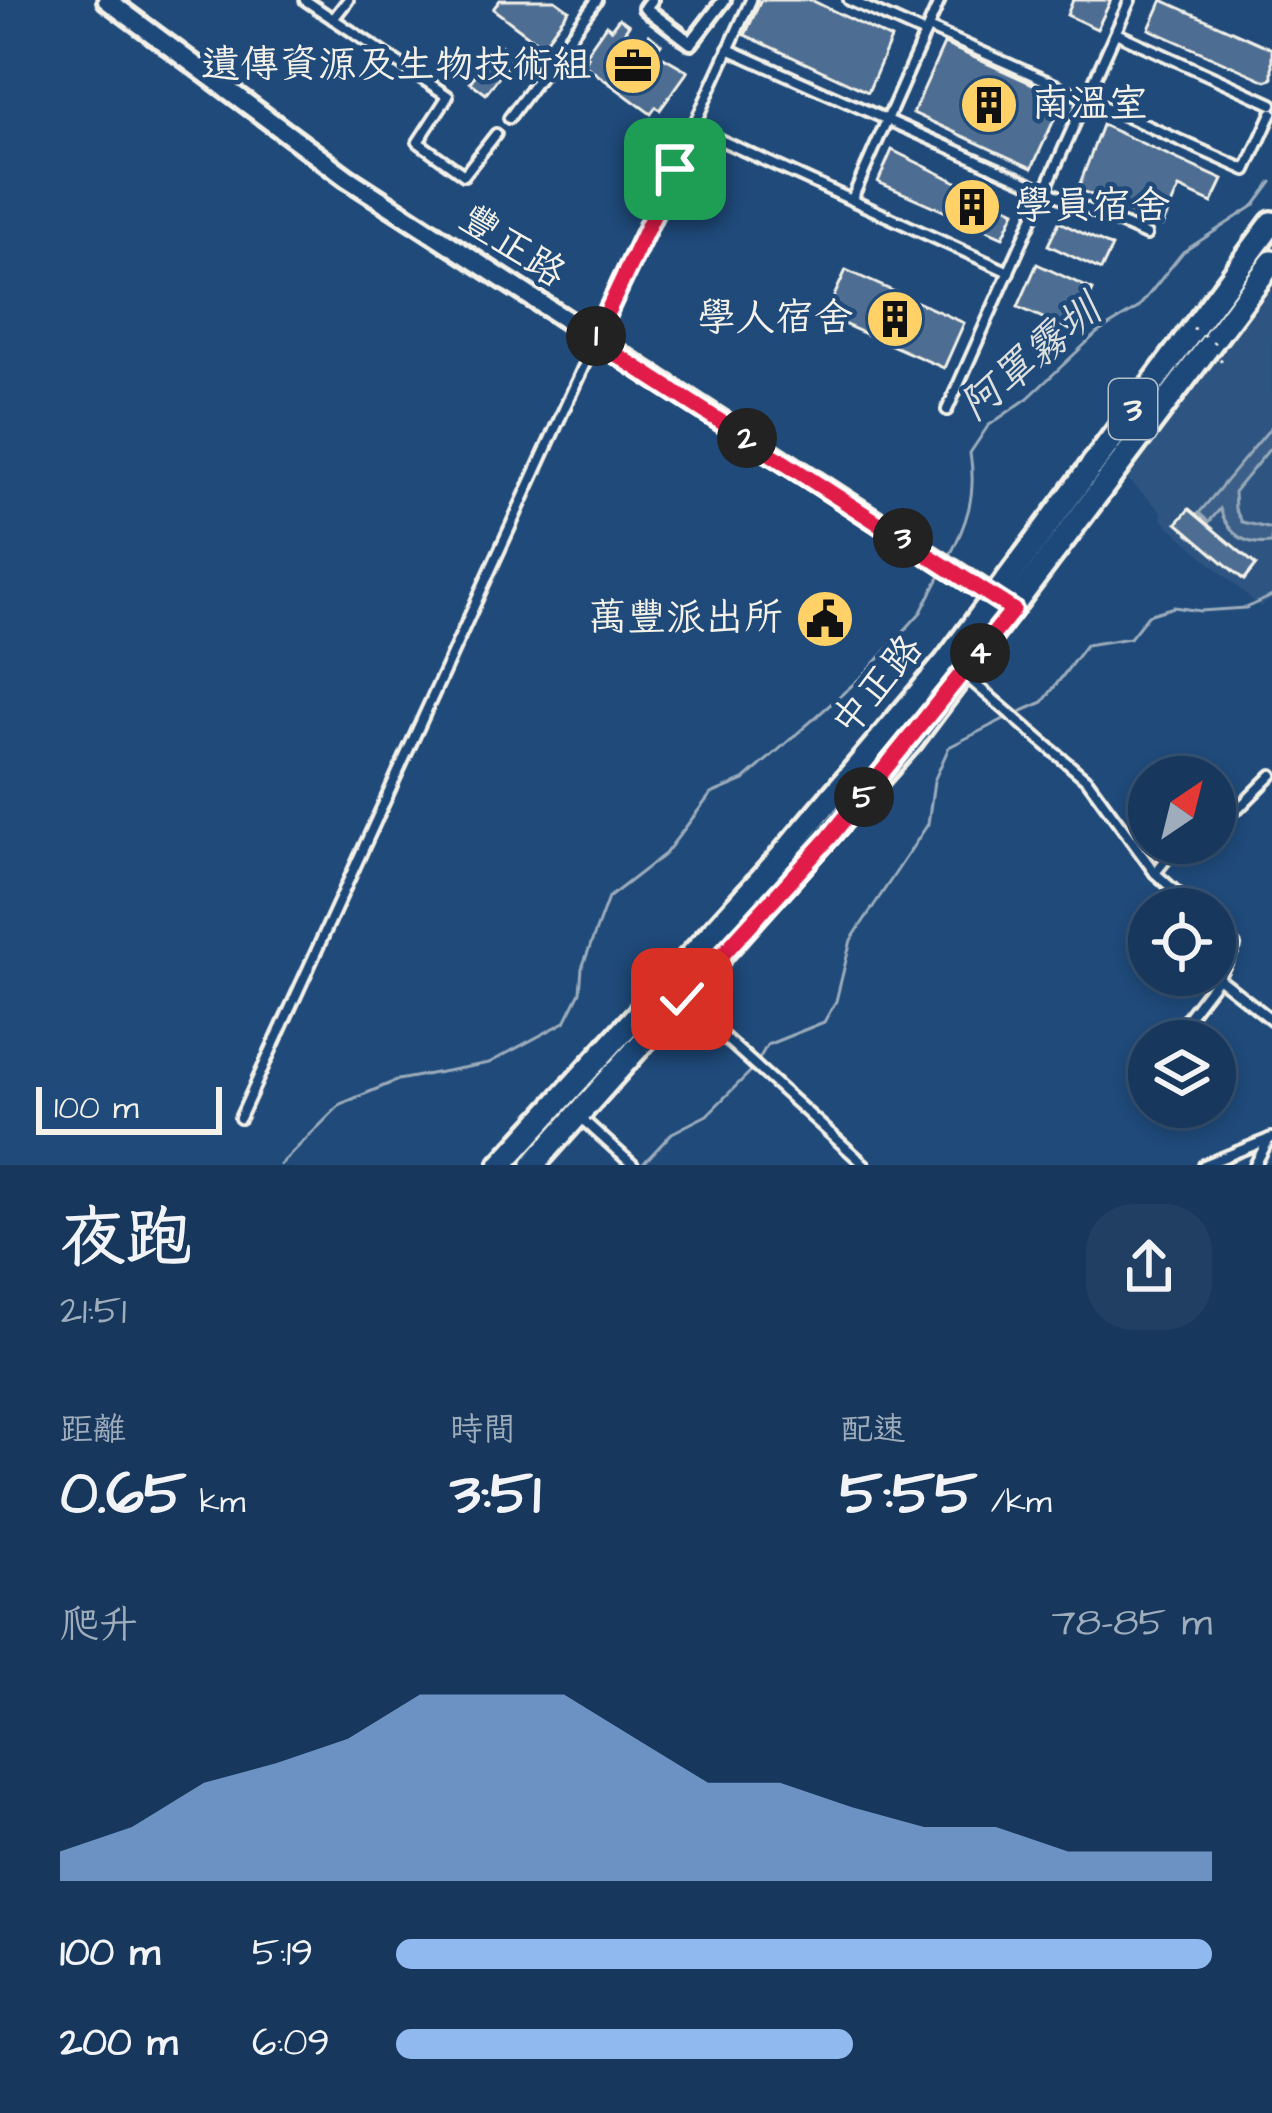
<!DOCTYPE html>
<html lang="zh-TW">
<meta charset="utf-8">
<style>
:root{--surface:#17385c;--page:#203f62;--text:#f1f3f6;--muted:#9eacbb;--line:#365272;--accent:#90b9f0}
body{margin:0;font-family:"Architects Daughter","LXGW WenKai TC",sans-serif;background:var(--page);color:var(--text);height:100vh;display:flex;flex-direction:column;font-size:45px;white-space:nowrap}
*{box-sizing:border-box;margin:0}
p{font-size:39px;color:var(--muted)}
.icon{flex:none;width:66px;height:66px;fill:none;stroke:currentColor;stroke-width:2;stroke-linecap:round;stroke-linejoin:round}
.map{position:relative;height:1165px;overflow:hidden}
.panel{display:flex;flex-direction:column;background:var(--surface);flex:1}
.panel>*{flex:none}
.needle{width:78px;rotate:35deg}
.controls{position:absolute;left:1128px;top:756px;display:grid;gap:24px}
.controls a{display:grid;place-items:center;width:108px;height:108px;border-radius:50%;background:var(--surface);box-shadow:0 6px 18px #0003,0 0 0 3px var(--line);font-size:60px}
.scale{position:absolute;left:36px;bottom:30px;width:186px;box-sizing:border-box;padding-left:12px;border:6px solid #f4f1e8;border-top:0;font-size:33px;line-height:42px;white-space:nowrap;color:#f4f1e8;-webkit-text-stroke:9px #1f4a7a;paint-order:stroke}
.pin{position:absolute;display:grid;place-items:center;width:102px;height:102px;color:#fff;margin:-51px;border-radius:24px;box-shadow:0 6px 18px #0006}
.km{position:absolute;width:60px;height:60px;margin:-30px;border-radius:50%;background:#222;color:#fff;font-size:33px;line-height:60px;text-align:center}
.round{display:grid;place-items:center;flex:none;width:126px;height:126px;border-radius:48px;background:var(--page)}
.headline{display:flex;align-items:center;justify-content:space-between;height:204px;padding:0 60px}
h1{font-size:66px;font-weight:800;line-height:90px}
.figures{display:grid;grid-template-columns:repeat(3,1fr);gap:18px;height:204px;padding:12px 60px}
.figures div{display:grid;align-content:center}
.figures b{font-size:60px;font-weight:800}
.figures small{font-size:33px;font-weight:400}
.figures p{font-size:33px}
.chart{height:336px;padding:24px 60px}
.chart p{display:flex;justify-content:space-between}
.chart svg{width:100%;height:216px;margin-top:12px;fill:var(--accent);opacity:.7}
ul{padding:0 60px;list-style:none;font-size:39px}
li{display:grid;grid-template-columns:192px 144px 1fr;align-items:center;height:90px}
li i{height:30px;border-radius:15px;background:var(--accent)}
.map>svg:first-child{display:block}
</style>
<div class="map">
<svg width="1272" height="1165" viewBox="0 0 1272 1165">
<rect width="100%" height="100%" fill="#1f4a7a"/>
<filter id="ink" filterUnits="userSpaceOnUse"><feTurbulence type="fractalNoise" baseFrequency=".00833" numOctaves="2"/><feDisplacementMap in="SourceGraphic" scale="24" xChannelSelector="R" yChannelSelector="G"/><feConvolveMatrix kernelMatrix="1 2 1 2 8 2 1 2 1" color-interpolation-filters="sRGB"/></filter>
<g filter="url(#ink)">
<polygon fill="#2d5581" points="1272,286 1272,599 1260,607 1161,519 1162,512 1127,479"/>
<path fill="#3a5f88" stroke="#97a8b8" stroke-width="3" d="M1272,426V446L1234,492L1235,509L1242,522L1272,529V543C1245,546 1229,535 1220,509L1209,522L1199,513Z"/>
<g fill="none" stroke-linecap="round" stroke-linejoin="round">
<g stroke="#9cacbb" stroke-width="3">
<path d="M947,561C967,524 977,495 970,453L988,426L1028,398L1097,333L1138,308L1183,252L1255,205L1272,182"/>
<polyline points="1015,714 1043,702 1086,645 1130,638 1148,615 1174,607 1200,611 1246,608 1272,596"/>
<polyline points="758,1061 767,1045 824,1022 836,1001 851,940 928,824 934,781 949,747 1006,718"/>
<polyline points="280,1165 341,1104 398,1080 489,1063 565,1022 580,992 582,968 608,898 665,854 711,794 744,780 865,674 921,612 943,570"/>
<polyline points="642,1165 672,1133 707,1115 753,1069"/>
</g>
</g>
<g fill="#4d6e92" stroke="#f4f1e8" stroke-width="3">
<polygon points="500,0 555,0 569,10 542,46 493,9"/>
<polygon points="761,0 811,0 891,39 868,92 745,35"/>
<polygon points="1073,0 1111,0 1097,29 1067,15"/>
<polygon points="1162,0 1272,49 1272,79 1266,81 1149,29"/>
<polygon points="619,18 629,25 625,31 643,44 649,35 661,44 655,52 688,71 660,110 656,107 651,114 583,64 588,57 585,55 606,25 611,29"/>
<polygon points="499,44 515,56 486,94 470,82"/>
<polygon points="944,44 1064,98 1032,168 913,113"/>
<polygon points="1102,125 1223,180 1212,203 1179,188 1162,226 1078,189"/>
<polygon points="892,150 1015,211 1003,237 878,182"/>
<polygon points="1059,222 1112,247 1101,270 1048,245"/>
<polygon points="1037,264 1093,290 1075,332 1018,307"/>
<polygon points="846,270 964,323 944,368 825,316"/>
<polygon points="1189,509 1256,565 1244,580 1177,523"/>
</g>
<g fill="none" stroke-linecap="round" stroke-linejoin="round">
<defs>
<g id="service">
<polyline points="305,0 448,96 418,142 464,175 496,134"/>
<polyline points="849,0 925,34"/>
<polyline points="333,19 348,0"/>
<polyline points="928,28 1246,170 1272,113"/>
<polyline points="1116,33 1272,104"/>
<polyline points="728,49 1146,235"/>
<polyline points="509,118 597,0"/>
<polyline points="694,128 1009,272"/>
<polyline points="852,199 940,0"/>
<polyline points="947,410 1130,0"/>
<polyline points="967,677 1088,781 1155,873 1179,843"/>
<polyline points="1215,819 1239,808 1272,775"/>
<polyline points="1155,873 1195,909"/>
<polyline points="1215,928 1235,946 1218,978 1272,1020"/>
<polyline points="682,999 865,1165"/>
<polyline points="1193,1041 1178,1030 1218,978"/>
<polyline points="240,1118 751,0"/>
<polyline points="581,1118 633,1165"/>
<polyline points="1204,1165 1272,1138"/>
<polyline points="1255,1165 1269,1139"/>
</g>
<polyline id="pedestrian" points="651,0 645,8 691,43 724,0"/>
<polyline id="tertiary" points="107,0 347,178 1002,602"/>
<g id="primary">
<polyline points="501,1165 780,858 946,662 1272,223"/>
<polyline points="533,1165 912,740 1272,262"/>
</g>
</defs>
<use href="#service" stroke="#f4f1e8" stroke-width="16"/>
<use href="#pedestrian" stroke="#f4f1e8" stroke-width="20"/>
<use href="#tertiary" stroke="#f4f1e8" stroke-width="26"/>
<use href="#primary" stroke="#f4f1e8" stroke-width="30"/>
<polyline stroke="#f4f1e8" stroke-width="3" stroke-dasharray="3 9" stroke-linecap="butt" points="1220,361 1227,352"/>
<use href="#service" stroke="#1f4a7a" stroke-width="8"/>
<use href="#pedestrian" stroke="#1f4a7a" stroke-width="10"/>
<use href="#tertiary" stroke="#1f4a7a" stroke-width="16"/>
<use href="#primary" stroke="#1f4a7a" stroke-width="21"/>
<polyline stroke="#f4f1e8" stroke-width="3" stroke-dasharray="3 9" stroke-linecap="butt" points="1183,321 1227,352"/>
</g>
</g>
<g fill="none" stroke-linecap="round" stroke-linejoin="round" filter="url(#ink)">
<defs>
<polyline id="route" points="675,169 594,340 1013,610 829,838 682,999"/>
</defs>
<use href="#route" stroke="#fff" stroke-width="24"/>
<use href="#route" stroke="#e11d48" stroke-width="15"/>
</g>
<defs>
<symbol id="office-disc" viewBox="-11 -11 22 22"><circle r="9.5" fill="#ffd166" stroke="#1f4a7a"/><path d="M-6-3h4V-5.5h4V-3h4V5H-6ZM-1-4.5V-3h2v-1.5ZM-6 0V1H6V0Z" fill="#111"/></symbol>
<symbol id="building-disc" viewBox="-11 -11 22 22"><circle r="9.5" fill="#ffd166" stroke="#1f4a7a"/><path d="M-4-6H4V6H1V3H-1V6H-4ZM-2.5-4.3h1.7v1.8h-1.7ZM.8-4.3h1.7v1.8H.8ZM-2.5-1h1.7V.8h-1.7ZM.8-1h1.7V.8H.8Z" fill="#111"/></symbol>
<symbol id="civic-disc" viewBox="-11 -11 22 22"><circle r="9.5" fill="#ffd166" stroke="#1f4a7a"/><path d="M-.6-6.5H3V-4.5H.6V-3L4-1V1h2V6H-6V1h2V-1L-.6-3ZM-1.2 2.5V6h2.4V2.5Z" fill="#111"/></symbol>
</defs>
<g fill-rule="evenodd">
<use href="#office-disc" x="600" y="33" width="66" height="66"/>
<use href="#building-disc" x="956" y="72" width="66" height="66"/>
<use href="#building-disc" x="939" y="174" width="66" height="66"/>
<use href="#building-disc" x="862" y="286" width="66" height="66"/>
<use href="#civic-disc" x="792" y="586" width="66" height="66"/>
</g>
<g text-anchor="middle" dominant-baseline="central" stroke-width="9" stroke-linejoin="round" paint-order="stroke">
<rect fill="#1f4a7a" stroke="#b4bfc7" stroke-width="3" x="1109" y="379" width="48" height="60" rx="9"/>
<g font-size="36" font-weight="bold" fill="#f4f1e8">
<text x="1133" y="409">3</text>
</g>
<g font-size="39" fill="#f4f1e8" stroke="#1f4a7a" text-anchor="end">
<text x="591" y="66">遺傳資源及生物技術組</text>
<text x="1031" y="105" text-anchor="start">南溫室</text>
<text x="1014" y="207" text-anchor="start">學員宿舍</text>
<text x="853" y="319">學人宿舍</text>
<text x="783" y="619">萬豐派出所</text>
</g>
<g font-size="39" fill="#f4f1e8" stroke="#1f4a7a">
<text transform="translate(512 247) rotate(33)">豐正路</text>
<text transform="translate(878 686) rotate(-50)">中正路</text>
</g>
<g font-size="42" font-style="italic" fill="#dee0dd" stroke="#1f4a7a">
<text transform="translate(1031 359) rotate(-40)">阿罩霧圳</text>
</g>
</g>
</svg>
<div class="controls">
<a><svg class="needle" viewBox="-14 -14 28 28"><path d="M0-13l5 13h-10z" fill="#e53935"/><path d="M0 13l5-13h-10z" fill="#9eacbb"/></svg></a>
<a><svg class="icon" aria-label="locate" viewBox="0 0 24 24"><circle cx="12" cy="12" r="6"/><path d="M12 2v4M12 18v4M2 12h4M18 12h4"/></svg></a>
<a><svg class="icon" aria-label="layers" viewBox="0 0 24 24"><path d="M12 4l9 5-9 5-9-5zM3 14l9 5 9-5"/></svg></a>
</div>
<div class="scale">100 m</div>
<div class="pin" style="left:675px;top:169px;background:#1e9e55"><svg class="icon" aria-label="arrive" viewBox="0 0 24 24"><path d="M6 21V4h12l-3 4 3 4H6"/></svg></div>
<div class="pin" style="left:682px;top:999px;background:#d93025"><svg class="icon" aria-label="check" viewBox="0 0 24 24"><path d="M5 12l5 5 9-10"/></svg></div>
<b class="km" style="left:596px;top:336px">1</b>
<b class="km" style="left:747px;top:438px">2</b>
<b class="km" style="left:903px;top:538px">3</b>
<b class="km" style="left:980px;top:653px">4</b>
<b class="km" style="left:864px;top:797px">5</b>
</div>
<section class="panel">
<div class="headline"><div><h1>夜跑</h1><p>21:51</p></div><a class="round"><svg class="icon" aria-label="share" viewBox="0 0 24 24"><path d="M12 15V3M7 8l5-5 5 5M5 13v7h14v-7"/></svg></a></div>
<div class="figures">
<div><p>距離</p><b>0.65<small> km</small></b></div>
<div><p>時間</p><b>3:51</b></div>
<div><p>配速</p><b>5:55<small> /km</small></b></div>
</div>
<div class="chart"><p><span>爬升</span>78–85 m</p>
<svg viewBox="0 0 160 44" preserveAspectRatio="none"><path d="M0 44V38L10 33L20 24L30 20L40 15L50 6L60 6L70 6L80 15L90 24L100 24L110 29L120 33L130 33L140 38L150 38L160 38V44z"/></svg>
</div>
<ul>
<li><b>100 m</b>5:19<i style="width:100%"></i></li>
<li><b>200 m</b>6:09<i style="width:56%"></i></li>
</ul>
</section>
